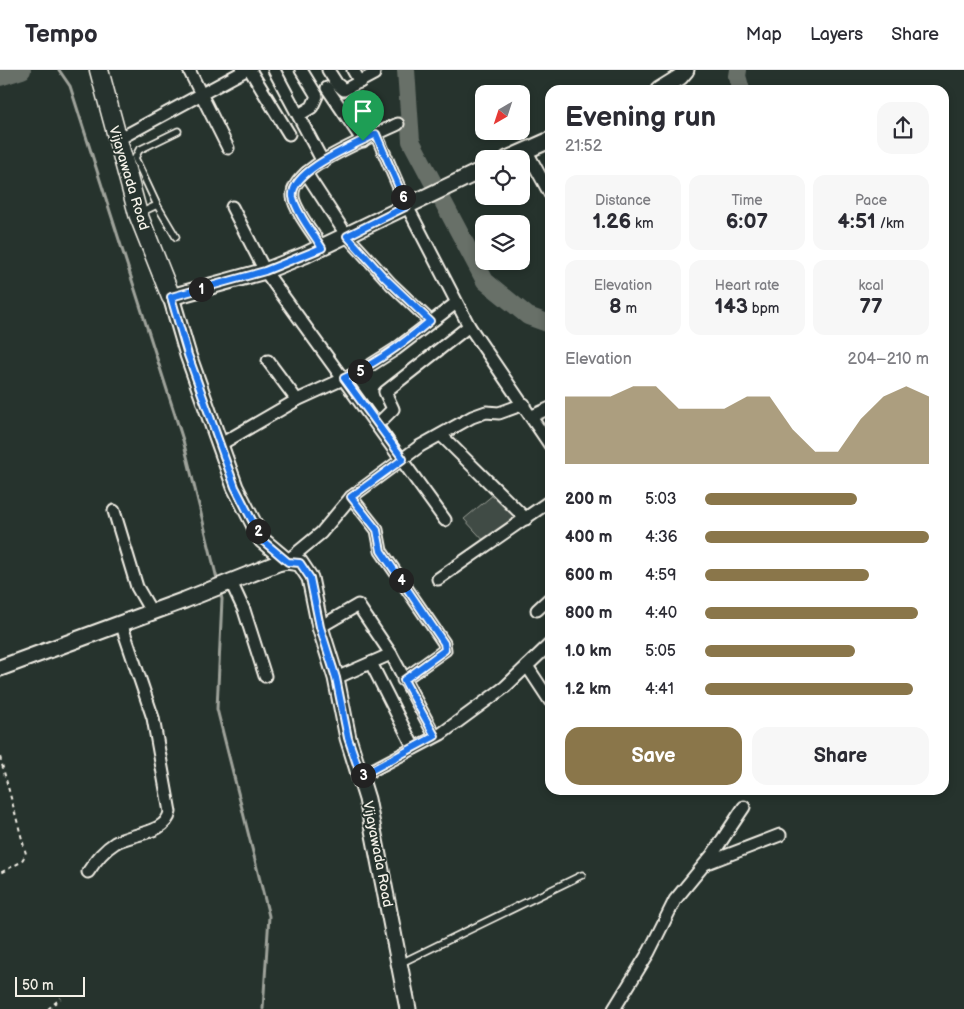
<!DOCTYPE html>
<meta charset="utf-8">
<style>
:root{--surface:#fff;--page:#f7f7f7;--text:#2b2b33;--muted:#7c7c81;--line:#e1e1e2;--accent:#8a764a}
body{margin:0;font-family:"Balsamiq Sans",sans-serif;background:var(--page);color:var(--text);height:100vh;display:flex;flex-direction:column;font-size:19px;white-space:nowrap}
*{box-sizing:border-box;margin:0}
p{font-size:16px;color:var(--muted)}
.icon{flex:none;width:28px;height:28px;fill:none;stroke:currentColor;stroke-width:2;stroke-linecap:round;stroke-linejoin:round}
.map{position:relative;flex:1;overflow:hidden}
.panel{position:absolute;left:545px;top:15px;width:404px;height:710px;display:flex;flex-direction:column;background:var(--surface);border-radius:15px;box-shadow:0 2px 8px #0003}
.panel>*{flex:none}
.needle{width:32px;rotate:219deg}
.controls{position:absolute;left:475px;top:15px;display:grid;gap:10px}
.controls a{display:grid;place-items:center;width:55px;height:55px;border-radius:10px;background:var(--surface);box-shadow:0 2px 8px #0003;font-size:25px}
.scale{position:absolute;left:15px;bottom:12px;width:70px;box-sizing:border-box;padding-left:5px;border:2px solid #f4f1e8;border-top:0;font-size:14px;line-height:18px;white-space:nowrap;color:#f4f1e8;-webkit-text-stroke:4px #26332d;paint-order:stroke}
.pin{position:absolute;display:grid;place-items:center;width:42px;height:42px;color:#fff;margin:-51px -21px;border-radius:50% 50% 50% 0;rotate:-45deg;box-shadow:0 0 5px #0007}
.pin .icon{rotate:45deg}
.km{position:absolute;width:25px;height:25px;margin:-12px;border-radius:50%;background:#222;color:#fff;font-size:14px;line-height:25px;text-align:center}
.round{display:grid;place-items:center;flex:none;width:52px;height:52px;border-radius:15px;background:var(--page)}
.overview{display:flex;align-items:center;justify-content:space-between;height:85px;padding:0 20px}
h1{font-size:28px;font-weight:700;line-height:38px}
.figures{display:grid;grid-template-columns:repeat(3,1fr);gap:8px;height:85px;padding:5px 20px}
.figures div{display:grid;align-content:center;border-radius:12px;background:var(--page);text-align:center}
.figures b{font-size:21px;font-weight:700}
.figures small{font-size:14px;font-weight:400}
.figures p{font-size:14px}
.chart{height:140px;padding:10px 20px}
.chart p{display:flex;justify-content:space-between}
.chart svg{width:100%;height:90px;margin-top:5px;fill:var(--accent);opacity:.7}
.cta{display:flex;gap:10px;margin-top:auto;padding:10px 20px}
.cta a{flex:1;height:58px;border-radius:15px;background:var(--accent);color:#fff;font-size:20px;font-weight:700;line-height:58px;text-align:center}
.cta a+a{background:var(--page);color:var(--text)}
ul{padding:0 20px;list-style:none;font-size:16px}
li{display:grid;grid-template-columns:80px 60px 1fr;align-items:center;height:38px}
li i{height:12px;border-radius:6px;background:var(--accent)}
header{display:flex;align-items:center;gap:30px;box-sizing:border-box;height:70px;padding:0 25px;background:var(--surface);border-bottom:1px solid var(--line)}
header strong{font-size:24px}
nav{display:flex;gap:28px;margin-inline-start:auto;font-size:18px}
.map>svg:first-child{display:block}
</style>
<header>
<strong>Tempo</strong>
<nav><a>Map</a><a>Layers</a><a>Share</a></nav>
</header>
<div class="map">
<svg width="964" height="939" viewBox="0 0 964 939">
<rect width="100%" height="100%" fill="#26332d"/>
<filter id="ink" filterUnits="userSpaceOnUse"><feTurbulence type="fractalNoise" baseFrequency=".02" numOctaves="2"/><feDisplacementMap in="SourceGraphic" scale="10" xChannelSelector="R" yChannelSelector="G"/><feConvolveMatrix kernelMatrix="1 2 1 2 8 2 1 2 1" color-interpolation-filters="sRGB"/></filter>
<g filter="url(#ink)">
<polygon fill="#414b45" stroke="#9a9e96" points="494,424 517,448 486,473 464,449"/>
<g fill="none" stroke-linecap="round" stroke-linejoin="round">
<g stroke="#9fa39b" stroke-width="3">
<polyline points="59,0 70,16 183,370 218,513"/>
<polyline points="220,522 222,529 217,639 269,846 263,939"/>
</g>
<g stroke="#676f68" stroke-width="18">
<polyline points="406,0 411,71 485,211 528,246 550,254"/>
<polyline points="738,0 737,6 741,20"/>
<polyline points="0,7 22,0"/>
</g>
<defs>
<g id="lane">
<polyline points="157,135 135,88 139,80 178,61"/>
<polyline points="140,143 157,135 176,167"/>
<polyline points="401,893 582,805"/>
</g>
<g id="street">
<polyline points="189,0 228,78"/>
<polyline points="250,0 289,64"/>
<polyline points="274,0 323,92"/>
<polyline points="328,0 337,14 344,20 374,4"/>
<polyline points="353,0 360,12"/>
<polyline points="327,18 363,71"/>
<polyline points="299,45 312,37 317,26 301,0"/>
<polyline points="376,64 407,136 469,256 550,375"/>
<polyline points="117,70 246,0"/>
<polyline points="526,80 550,124"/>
<polyline points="306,103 347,166 391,214 430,251"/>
<polyline points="232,137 265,201 445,450"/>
<path d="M322,178C315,165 295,141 293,127C288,98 376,65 398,54"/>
<polyline points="268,291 297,330"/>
<polyline points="532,346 550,338"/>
<polyline points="377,355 393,339 385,322 469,256"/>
<polyline points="441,365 526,449"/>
<polyline points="221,374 297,330 363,300 396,279 456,233"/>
<polyline points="351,427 377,460 381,481 444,573 445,580 403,610"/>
<polyline points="114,441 137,517 152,543"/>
<polyline points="287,491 321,463 351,427 420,376 472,347 486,342 499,343 524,334"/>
<polyline points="438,509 550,431"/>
<polyline points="231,512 244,540 265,606"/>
<polyline points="537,540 550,528"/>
<polyline points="320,557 358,535 391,584 435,666"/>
<polyline points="371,593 414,678"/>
<polyline points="527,596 550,631"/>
<polyline points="336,608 391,584"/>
<polyline points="361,706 441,664 505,617 550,574"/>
<polyline points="707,793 780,765"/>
<path d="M88,802C95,791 104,780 115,773C132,763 166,764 170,742L153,648L121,553"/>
<polyline points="614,939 649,882 675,830 712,785 744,737"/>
</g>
<g id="secondary">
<polyline points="659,20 680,7 686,0"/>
<polyline points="507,89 550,70"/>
<polyline points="0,598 185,530 278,493 287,491"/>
<polyline points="408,939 367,729 348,668 336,608 320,557 310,508 300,493 287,491 262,470 235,417 188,285 171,227 265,201 305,185 484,99"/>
</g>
<polyline id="primary" points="99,0 138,144 171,227"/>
</defs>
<use href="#lane" stroke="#f4f1e8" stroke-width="9"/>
<use href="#street" stroke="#f4f1e8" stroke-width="15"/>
<use href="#secondary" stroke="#f4f1e8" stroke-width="19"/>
<use href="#primary" stroke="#f4f1e8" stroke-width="21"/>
<g stroke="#f4f1e8" stroke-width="2" stroke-dasharray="4 4" stroke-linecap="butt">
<polyline points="0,687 26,784 21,792 0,803"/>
<polyline points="48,939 61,928"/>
</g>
<use href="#lane" stroke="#26332d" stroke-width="5.5"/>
<use href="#street" stroke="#26332d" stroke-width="11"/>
<use href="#secondary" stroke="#26332d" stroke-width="15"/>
<use href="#primary" stroke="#26332d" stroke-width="18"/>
</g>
</g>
<g fill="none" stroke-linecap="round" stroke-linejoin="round" filter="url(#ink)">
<defs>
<path id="route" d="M376,64L407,136L347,166L384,207L430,251C403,274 376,294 344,308L403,389L351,427L377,460L381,481L444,573L445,580L404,610L435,666L361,706L348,668L336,608L320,557L310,508L300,493L288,492L262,470L235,417L188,285L171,227L265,201L322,178C314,165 296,142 293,127C289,101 357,74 376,64Z"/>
</defs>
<use href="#route" stroke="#fff" stroke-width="10"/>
<use href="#route" stroke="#1a73e8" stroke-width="6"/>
</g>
<g text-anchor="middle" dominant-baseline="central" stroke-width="4" stroke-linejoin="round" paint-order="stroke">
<g font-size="14" fill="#f4f1e8" stroke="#26332d">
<text transform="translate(129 108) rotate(73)">Vijayawada Road</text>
<text transform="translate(378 784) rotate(79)">Vijayawada Road</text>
</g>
</g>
</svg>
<div class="controls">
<a><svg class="needle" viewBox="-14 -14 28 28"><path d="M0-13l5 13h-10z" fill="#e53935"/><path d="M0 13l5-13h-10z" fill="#7c7c81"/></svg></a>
<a><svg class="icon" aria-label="locate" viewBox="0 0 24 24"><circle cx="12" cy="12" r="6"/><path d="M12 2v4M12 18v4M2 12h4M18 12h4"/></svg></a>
<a><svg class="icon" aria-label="layers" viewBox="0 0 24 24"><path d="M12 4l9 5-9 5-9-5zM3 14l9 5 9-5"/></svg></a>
</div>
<div class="scale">50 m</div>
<div class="pin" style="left:363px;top:71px;background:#1e9e55"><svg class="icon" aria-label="arrive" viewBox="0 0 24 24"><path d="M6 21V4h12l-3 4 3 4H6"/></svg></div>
<b class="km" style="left:201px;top:219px">1</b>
<b class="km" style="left:258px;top:461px">2</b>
<b class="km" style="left:363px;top:705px">3</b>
<b class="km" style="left:401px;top:510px">4</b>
<b class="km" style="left:360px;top:301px">5</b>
<b class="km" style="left:403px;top:127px">6</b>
<section class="panel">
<div class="overview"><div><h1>Evening run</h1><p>21:52</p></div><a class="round"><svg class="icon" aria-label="share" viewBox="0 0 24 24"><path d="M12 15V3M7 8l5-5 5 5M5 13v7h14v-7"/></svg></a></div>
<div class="figures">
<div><p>Distance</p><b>1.26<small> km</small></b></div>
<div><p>Time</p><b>6:07</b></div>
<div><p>Pace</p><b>4:51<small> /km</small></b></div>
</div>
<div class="figures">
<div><p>Elevation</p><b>8<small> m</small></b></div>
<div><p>Heart rate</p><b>143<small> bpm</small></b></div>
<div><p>kcal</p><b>77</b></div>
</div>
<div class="chart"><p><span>Elevation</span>204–210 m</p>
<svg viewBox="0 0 160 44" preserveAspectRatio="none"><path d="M0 44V11L10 11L20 11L30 6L40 6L50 17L60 17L70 17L80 11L90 11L100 27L110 38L120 38L130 22L140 11L150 6L160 11V44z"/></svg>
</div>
<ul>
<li><b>200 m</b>5:03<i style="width:68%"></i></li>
<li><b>400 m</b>4:36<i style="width:100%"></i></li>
<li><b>600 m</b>4:59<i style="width:73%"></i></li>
<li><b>800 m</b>4:40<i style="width:95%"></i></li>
<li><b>1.0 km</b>5:05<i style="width:67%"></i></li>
<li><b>1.2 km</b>4:41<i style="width:93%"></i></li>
</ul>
<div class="cta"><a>Save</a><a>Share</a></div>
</section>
</div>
